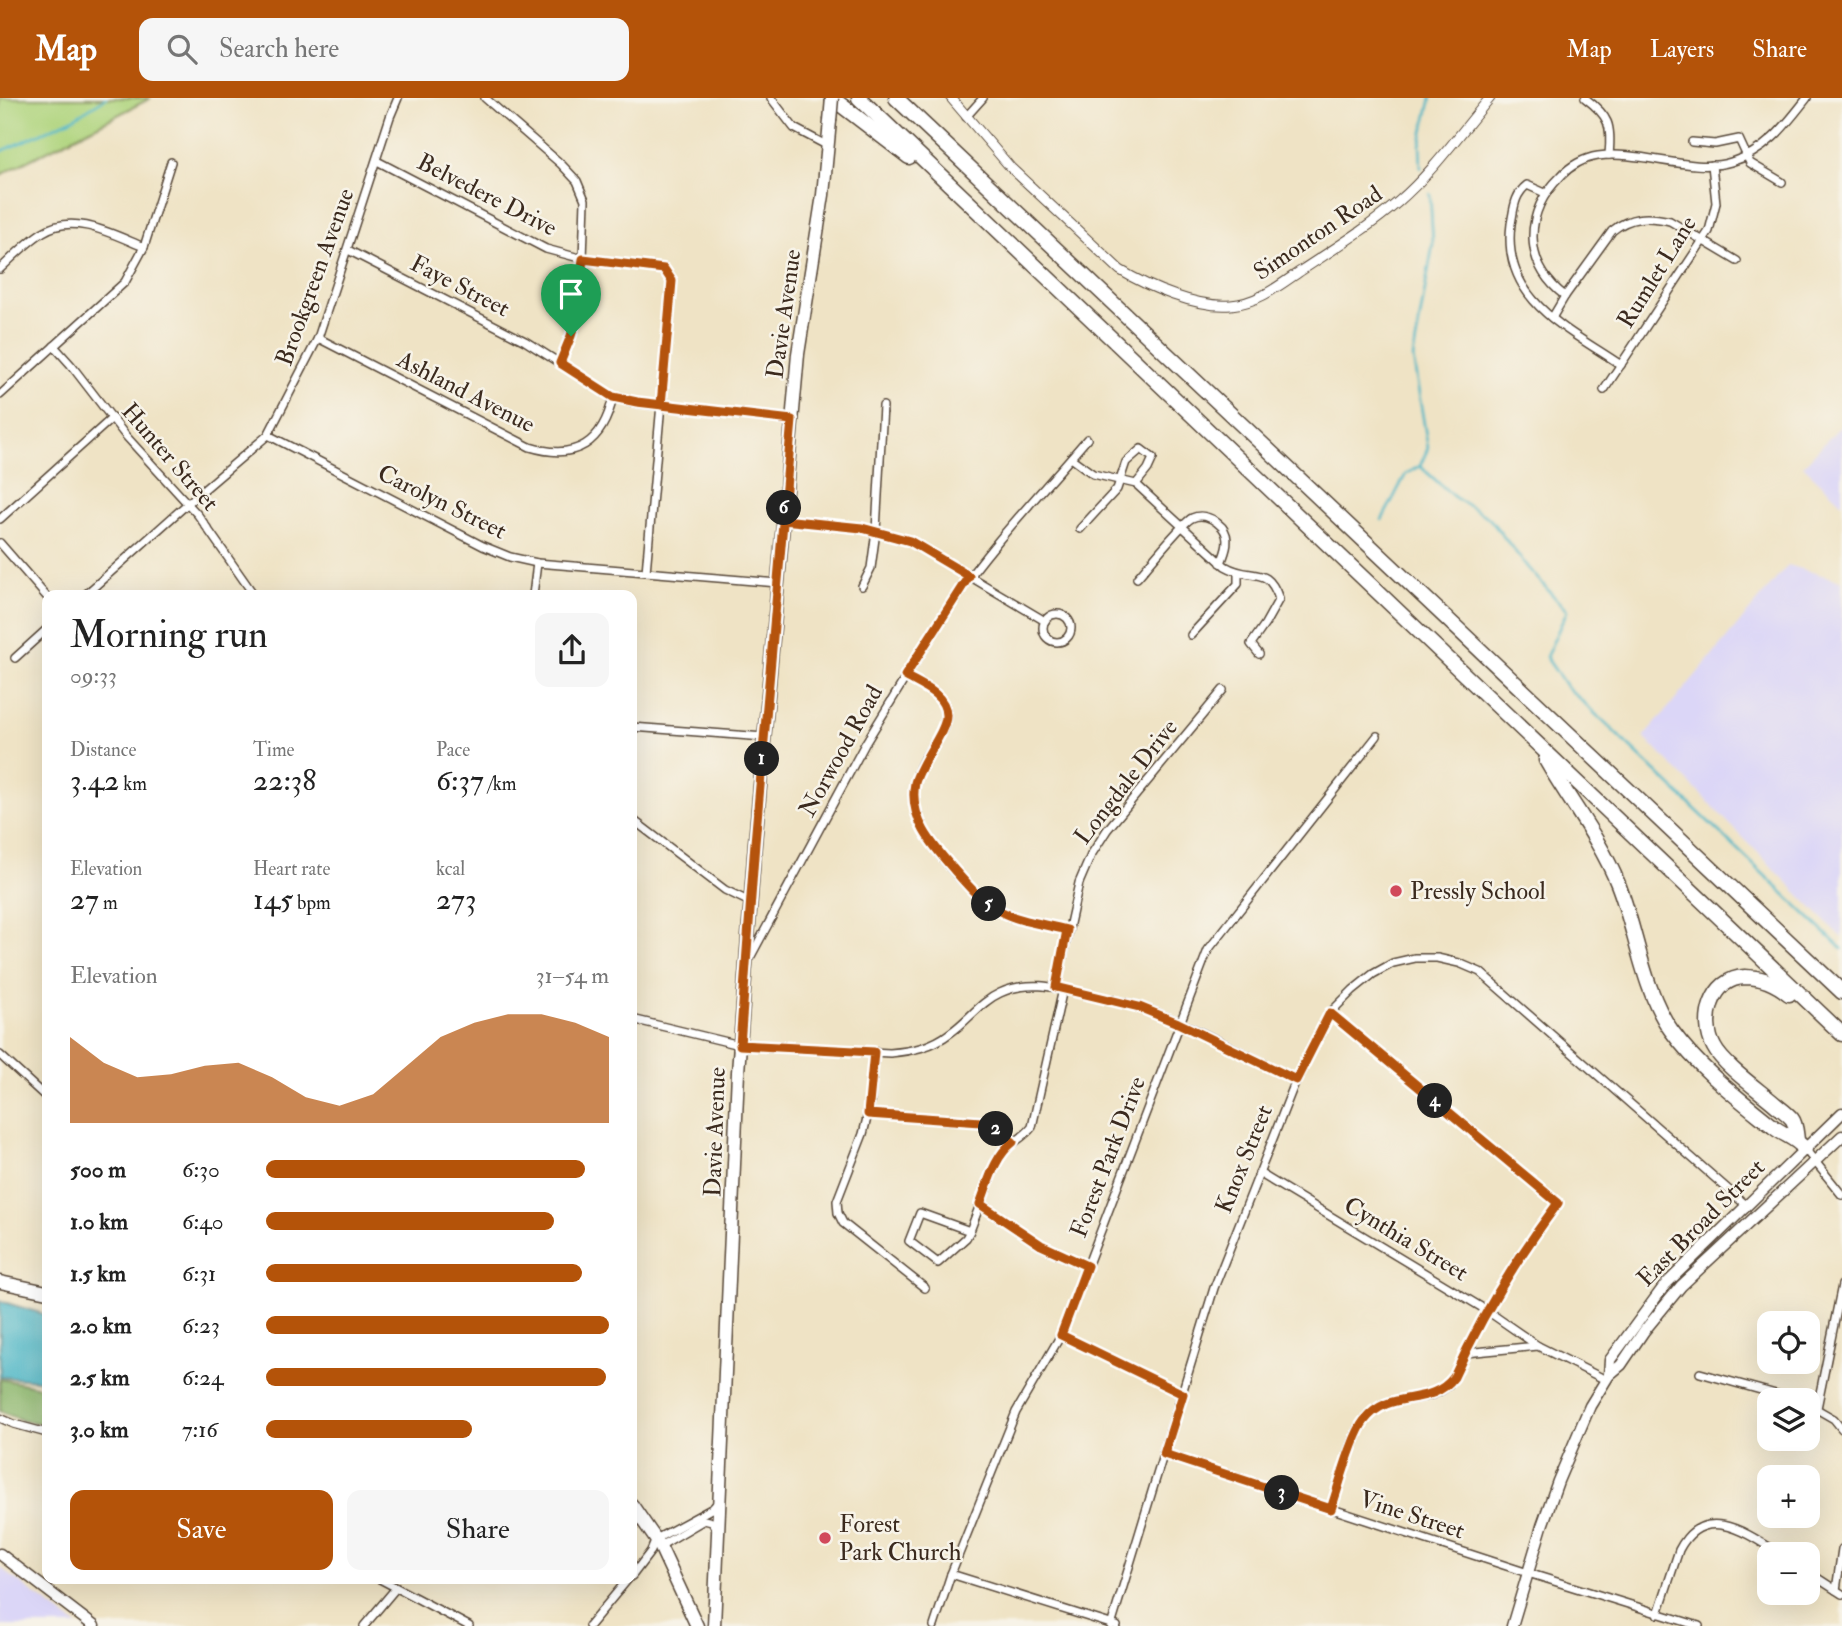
<!DOCTYPE html>
<meta charset="utf-8">
<style>
:root{--surface:#fff;--page:#f6f6f6;--text:#222;--muted:#767676;--accent:#b45309}
body{margin:0;font-family:"IM FELL Double Pica",serif;background:var(--page);color:var(--text);height:100vh;display:flex;flex-direction:column;font-size:26px;white-space:nowrap}
*{box-sizing:border-box;margin:0}
p{font-size:23px;color:var(--muted)}
.icon{flex:none;width:38px;height:38px;fill:none;stroke:currentColor;stroke-width:2;stroke-linecap:round;stroke-linejoin:round}
.map{position:relative;flex:1;overflow:hidden}
.side{position:absolute;left:42px;top:492px;width:595px;height:994px;display:flex;flex-direction:column;background:var(--surface);border-radius:14px;box-shadow:0 7px 28px #0002}
.side>*{flex:none}
.fabs{position:absolute;left:1757px;top:1213px;display:grid;gap:14px}
.fabs a{display:grid;place-items:center;width:63px;height:63px;border-radius:14px;background:var(--surface);box-shadow:0 7px 28px #0002;font-size:35px}
.pin{position:absolute;display:grid;place-items:center;width:60px;height:60px;color:#fff;margin:-72px -30px;border-radius:50% 50% 50% 0;rotate:-45deg;box-shadow:0 0 7px #0007}
.pin .icon{rotate:45deg}
.km{position:absolute;width:35px;height:35px;margin:-18px;border-radius:50%;background:#222;color:#fff;font-size:19px;line-height:35px;text-align:center}
.round{display:grid;place-items:center;flex:none;width:74px;height:74px;border-radius:14px;background:var(--page)}
.overview{display:flex;align-items:center;justify-content:space-between;height:119px;padding:0 28px}
h1{font-size:38px;font-weight:600;line-height:52px}
.stats{display:grid;grid-template-columns:repeat(3,1fr);gap:10px;height:119px;padding:7px 28px}
.stats div{display:grid;align-content:center}
.stats b{font-size:30px;font-weight:600}
.stats small{font-size:19px;font-weight:400}
.stats p{font-size:19px}
.chart{height:196px;padding:14px 28px}
.chart p{display:flex;justify-content:space-between}
.chart svg{width:100%;height:126px;margin-top:7px;fill:var(--accent);opacity:.7}
.button{display:flex;gap:14px;margin-top:auto;padding:14px 28px}
.button a{flex:1;height:80px;border-radius:14px;background:var(--accent);color:#fff;font-size:28px;font-weight:600;line-height:80px;text-align:center}
.button a+a{background:var(--page);color:var(--text)}
ul{padding:0 28px;list-style:none;font-size:23px}
li{display:grid;grid-template-columns:112px 84px 1fr;align-items:center;height:52px}
li i{height:18px;border-radius:9px;background:var(--accent)}
header{display:flex;align-items:center;gap:42px;box-sizing:border-box;height:98px;padding:0 35px;background:var(--accent);color:#fff}
header strong{font-size:33px}
nav{display:flex;gap:38px;margin-inline-start:auto;font-size:24px}
.search{width:490px;height:63px;background:var(--page);display:flex;align-items:center;gap:18px;box-sizing:border-box;padding:0 24px;border-radius:14px;color:var(--muted);font-size:26px}
.map>svg:first-child{display:block}
</style>
<header>
<strong>Map</strong>
<div class="search"><svg class="icon" aria-label="search" viewBox="0 0 24 24"><circle cx="10" cy="10" r="6"/><path d="M15 15l6 6"/></svg>Search here</div>
<nav><a>Map</a><a>Layers</a><a>Share</a></nav>
</header>
<div class="map">
<svg width="1842" height="1528" viewBox="0 0 1842 1528">
<rect width="100%" height="100%" fill="#f7f3e8"/>
<filter id="ink" filterUnits="userSpaceOnUse"><feTurbulence type="fractalNoise" baseFrequency=".0143" numOctaves="2"/><feDisplacementMap in="SourceGraphic" scale="14" xChannelSelector="R" yChannelSelector="G"/><feConvolveMatrix kernelMatrix="1 2 1 2 8 2 1 2 1" color-interpolation-filters="sRGB"/></filter>
<filter id="wash" filterUnits="userSpaceOnUse"><feTurbulence type="fractalNoise" baseFrequency=".00686" numOctaves="4" result="noise"/><feDisplacementMap in="SourceGraphic" scale="28" xChannelSelector="R" yChannelSelector="G"/><feGaussianBlur stdDeviation="1.57" result="paint"/><feColorMatrix in="noise" values="0 0 0 0 0 0 0 0 0 0 0 0 0 0 0 0 0 1.4 0 .05"/><feComposite in="paint" operator="in"/></filter>
<g filter="url(#wash)">
<rect width="100%" height="100%" fill="#efe3c5"/>
<g fill="#dbd6f7">
<polygon points="1842,326 1842,405 1803,368"/>
<polygon points="1788,467 1842,483 1842,840 1644,639"/>
<polygon points="0,1469 29,1492 78,1528 0,1528"/>
</g>
<polygon fill="#afd47d" stroke="#757f4e" stroke-width="2" points="0,0 151,0 0,77"/>
<polygon fill="#8bb66c" stroke="#637045" stroke-width="2" points="0,1281 47,1290 47,1326 24,1323 0,1313"/>
<polygon fill="#49b5c6" stroke="#427072" stroke-width="2" points="0,1203 47,1217 47,1283 0,1279"/>
<g fill="none" stroke-linecap="round" stroke-linejoin="round">
<g stroke="#49b5c6" stroke-width="2.5">
<polyline points="0,54 72,21 106,0"/>
<polyline points="1421,70 1420,47 1431,0"/>
<polyline points="1430,96 1433,146 1413,260 1428,350 1420,368 1454,399 1489,420 1528,470 1567,513 1546,559 1566,588 1842,851"/>
<polyline points="1382,422 1406,376 1420,368"/>
</g>
</g>
</g>
<g filter="url(#ink)">
<g fill="none" stroke-linecap="round" stroke-linejoin="round">
<defs>
<g id="minor">
<polyline points="485,0 561,66 577,83 585,102 583,161 575,224 560,265"/>
<polyline points="771,0 794,30 828,48"/>
<path d="M1585,0C1609,18 1612,27 1609,57"/>
<polyline points="966,19 983,0"/>
<polyline points="1692,44 1715,46 1739,41 1750,65 1782,84"/>
<polyline points="377,63 546,151 583,161 664,171 672,183 646,474"/>
<path d="M1545,95L1527,87C1514,97 1514,111 1511,126C1501,202 1568,231 1621,267"/>
<polyline points="348,152 525,243 613,299 637,305 792,322"/>
<path d="M0,171C14,158 27,144 43,134C74,114 114,137 144,149"/>
<path d="M1565,198C1522,165 1524,114 1561,78C1570,68 1584,60 1598,58C1640,52 1693,76 1731,64C1766,54 1786,27 1807,0"/>
<path d="M1552,220L1565,198L1612,133C1630,118 1648,118 1670,123L1737,163"/>
<path d="M318,240L530,349C576,363 603,345 613,299"/>
<polyline points="54,248 71,267 125,337 198,417 254,497"/>
<polyline points="1604,292 1709,133 1716,105 1712,67"/>
<polyline points="0,297 125,184 144,149 171,64"/>
<polyline points="268,337 483,448 510,459 537,465 778,485"/>
<path d="M1071,360L1093,376L1136,386L1225,468C1252,484 1267,465 1279,501L1265,526L1251,546L1259,556"/>
<polyline points="0,421 111,321"/>
<polyline points="783,422 862,430 910,443 1045,523"/>
<polyline points="1080,431 1117,391 1126,364 1141,351 1153,360 1148,371 1136,386"/>
<polyline points="0,445 47,499"/>
<path d="M1137,480C1146,470 1184,423 1192,420C1203,415 1214,421 1222,429C1231,440 1226,453 1221,465"/>
<polyline points="862,488 871,470 876,433 883,308"/>
<polyline points="85,497 194,400 268,337 318,240 390,19 398,0"/>
<polyline points="533,497 537,465"/>
<circle cx="1057" cy="530" r="14"/>
<polyline points="1191,537 1238,486 1238,476"/>
<polyline points="15,560 47,531"/>
<path d="M905,578C920,587 946,596 946,617C947,632 929,651 922,665C918,672 916,681 914,690C907,729 968,796 1000,813C1020,824 1045,826 1067,832"/>
<polyline points="632,629 764,639"/>
<polyline points="632,721 725,792 750,804"/>
<path d="M747,858H751L865,646L953,502C993,444 1042,394 1087,341"/>
<polyline points="1056,889 1079,785 1091,757 1107,732 1223,592"/>
<path d="M1330,915L1558,1105C1522,1153 1491,1202 1465,1255"/>
<path d="M632,921L740,947L890,955C912,953 932,949 950,935C968,923 980,904 1000,895C1030,881 1058,890 1088,897C1105,901 1124,904 1140,909C1194,928 1245,957 1296,982"/>
<polyline points="874,954 870,1008 863,1036 837,1103 838,1115 843,1125 925,1190"/>
<polyline points="0,957 47,1000"/>
<polyline points="868,1016 981,1024 995,1030 1013,1044"/>
<polyline points="1805,1051 1842,1097"/>
<polyline points="1259,1075 1486,1212 1538,1248 1606,1282"/>
<polyline points="980,1106 1041,1148 1087,1168"/>
<path d="M970,1133L920,1115L909,1143L938,1165L966,1140L970,1133L997,1062C1006,1046 1021,1043 1032,1029L1063,891"/>
<polyline points="1061,1237 1183,1296"/>
<polyline points="1700,1275 1797,1302"/>
<polyline points="1808,1306 1834,1321 1842,1331"/>
<polyline points="1817,1310 1842,1187"/>
<polyline points="0,1320 14,1326 47,1335"/>
<polyline points="1164,1356 1528,1475 1699,1528"/>
<path d="M1331,1411C1338,1390 1352,1339 1363,1324C1387,1291 1423,1309 1446,1289C1456,1280 1460,1266 1465,1255L1538,1248"/>
<polyline points="660,1448 704,1422 712,1424 717,1433"/>
<polyline points="1808,1474 1842,1496"/>
<polyline points="951,1476 1117,1528"/>
<polyline points="632,1478 651,1453 656,1441 713,1410 719,1403"/>
<polyline points="378,1480 469,1528"/>
<polyline points="1836,1492 1842,1451"/>
<path d="M1658,1516L1679,1452C1704,1403 1748,1436 1780,1456"/>
<polyline points="364,1528 396,1490"/>
<polyline points="589,1528 629,1480"/>
<polyline points="934,1528 951,1476 1016,1314 1061,1237 1208,852 1377,638"/>
<polyline points="1111,1528 1214,1190 1296,982 1330,915 1353,892 1373,876 1393,865 1415,860 1437,860 1459,865 1480,874 1747,1108"/>
</g>
<path id="tertiary" d="M951,0L1011,70L1120,172C1148,189 1197,210 1231,207C1258,205 1280,187 1302,172C1335,150 1368,130 1398,104C1433,74 1460,35 1490,0"/>
<g id="secondary">
<polyline points="1609,1277 1610,1262 1665,1187 1842,1015"/>
<polyline points="0,1456 94,1528"/>
<polyline points="1512,1528 1542,1428 1558,1383 1590,1308 1609,1277 1621,1267 1644,1233 1681,1188 1842,1038"/>
</g>
<g id="primary">
<polyline points="0,1184 47,1194"/>
<polyline points="632,1407 659,1446 697,1528"/>
<polyline points="714,1528 738,974 755,745 798,256 823,97 830,23"/>
</g>
<g id="motorway">
<polyline points="832,0 909,59"/>
<polyline points="859,0 1842,936"/>
<polyline points="896,0 1842,894"/>
<path d="M1546,662C1570,704 1600,741 1618,786C1636,831 1643,893 1671,932C1699,971 1738,1000 1775,1030C1786,1038 1796,1040 1805,1051"/>
<path d="M1789,896C1777,886 1762,879 1745,879C1711,880 1700,924 1714,949C1723,967 1760,993 1776,1007C1781,1011 1788,1016 1792,1021C1796,1026 1796,1035 1797,1042"/>
</g>
</defs>
<use href="#minor" stroke="#564637" stroke-width="10"/>
<use href="#tertiary" stroke="#564637" stroke-width="11"/>
<use href="#secondary" stroke="#564637" stroke-width="13"/>
<use href="#primary" stroke="#564637" stroke-width="15"/>
<use href="#motorway" stroke="#564637" stroke-width="17"/>
<use href="#minor" stroke="#fff" stroke-width="7"/>
<use href="#tertiary" stroke="#fff" stroke-width="9"/>
<use href="#secondary" stroke="#fff" stroke-width="10"/>
<use href="#primary" stroke="#fff" stroke-width="12"/>
<use href="#motorway" stroke="#fff" stroke-width="14"/>
<defs>
<polyline id="primary-bridge" points="830,23 832,0"/>
</defs>
<use href="#primary-bridge" stroke="#564637" stroke-width="15" stroke-linecap="butt"/>
<use href="#primary-bridge" stroke="#fff" stroke-width="12"/>
</g>
</g>
<g fill="none" stroke-linecap="round" stroke-linejoin="round" filter="url(#ink)">
<defs>
<path id="route" d="M571,238L560,265L613,299L637,304L792,322L755,745L740,947L874,954L868,1016L981,1024L995,1030L1013,1044C994,1059 989,1083 980,1106L1041,1147L1087,1168L1061,1237L1183,1296L1164,1356L1331,1411C1338,1391 1352,1338 1364,1323C1390,1289 1430,1311 1454,1279C1482,1216 1517,1160 1558,1105L1330,915L1296,982L1178,925L1139,909L1056,889L1067,832C1045,826 1020,824 1000,813C982,804 969,789 956,774C934,749 908,721 915,685C920,664 947,633 946,617C946,596 920,587 905,578L969,478L910,443L862,430L783,422L792,322L661,307L672,183L664,171L583,161L575,224L571,238"/>
</defs>
<use href="#route" stroke="#fff" stroke-width="14"/>
<use href="#route" stroke="#b45309" stroke-width="9"/>
</g>
<g fill="#d1495b" stroke="#f7f3e8" stroke-width="2.5">
<circle cx="1396" cy="793" r="7"/>
<circle cx="825" cy="1440" r="7"/>
</g>
<g text-anchor="middle" dominant-baseline="central" stroke-width="5" stroke-linejoin="round" paint-order="stroke">
<g font-size="24" fill="#3b2a1e" stroke="#f7f3e8">
<text transform="translate(487 97) rotate(27)">Belvedere Drive</text>
<text transform="translate(1318 135) rotate(-34)">Simonton Road</text>
<text transform="translate(1657 174) rotate(-58)">Rumlet Lane</text>
<text transform="translate(315 179) rotate(-70)">Brookgreen Avenue</text>
<text transform="translate(460 188) rotate(27)">Faye Street</text>
<text transform="translate(784 216) rotate(-82)">Davie Avenue</text>
<text transform="translate(466 294) rotate(27)">Ashland Avenue</text>
<text transform="translate(170 359) rotate(49)">Hunter Street</text>
<text transform="translate(442 404) rotate(26)">Carolyn Street</text>
<text transform="translate(841 653) rotate(-61)">Norwood Road</text>
<text transform="translate(1126 684) rotate(-52)">Longdale Drive</text>
<text transform="translate(715 1034) rotate(-88)">Davie Avenue</text>
<text transform="translate(1108 1059) rotate(-69)">Forest Park Drive</text>
<text transform="translate(1244 1061) rotate(-68)">Knox Street</text>
<text transform="translate(1701 1125) rotate(-45)">East Broad Street</text>
<text transform="translate(1406 1141) rotate(31)">Cynthia Street</text>
<text transform="translate(1412 1417) rotate(18)">Vine Street</text>
</g>
<g font-size="24" fill="#3b2a1e" stroke="#f7f3e8" text-anchor="start">
<text x="1410" y="793">Pressly School</text>
<text x="839" y="1426">Forest<tspan x="839" dy="28">Park Church</tspan></text>
</g>
</g>
</svg>
<div class="fabs">
<a><svg class="icon" aria-label="locate" viewBox="0 0 24 24"><circle cx="12" cy="12" r="6"/><path d="M12 2v4M12 18v4M2 12h4M18 12h4"/></svg></a>
<a><svg class="icon" aria-label="layers" viewBox="0 0 24 24"><path d="M12 4l9 5-9 5-9-5zM3 14l9 5 9-5"/></svg></a>
<a>+</a>
<a>−</a>
</div>
<div class="pin" style="left:571px;top:238px;background:#1e9e55"><svg class="icon" aria-label="arrive" viewBox="0 0 24 24"><path d="M6 21V4h12l-3 4 3 4H6"/></svg></div>
<b class="km" style="left:762px;top:661px">1</b>
<b class="km" style="left:996px;top:1031px">2</b>
<b class="km" style="left:1282px;top:1395px">3</b>
<b class="km" style="left:1435px;top:1003px">4</b>
<b class="km" style="left:989px;top:806px">5</b>
<b class="km" style="left:784px;top:410px">6</b>
<section class="side">
<div class="overview"><div><h1>Morning run</h1><p>09:33</p></div><a class="round"><svg class="icon" aria-label="share" viewBox="0 0 24 24"><path d="M12 15V3M7 8l5-5 5 5M5 13v7h14v-7"/></svg></a></div>
<div class="stats">
<div><p>Distance</p><b>3.42<small> km</small></b></div>
<div><p>Time</p><b>22:38</b></div>
<div><p>Pace</p><b>6:37<small> /km</small></b></div>
</div>
<div class="stats">
<div><p>Elevation</p><b>27<small> m</small></b></div>
<div><p>Heart rate</p><b>145<small> bpm</small></b></div>
<div><p>kcal</p><b>273</b></div>
</div>
<div class="chart"><p><span>Elevation</span>31–54 m</p>
<svg viewBox="0 0 160 44" preserveAspectRatio="none"><path d="M0 44V14L10 23L20 28L30 27L40 24L50 23L60 28L70 35L80 38L90 34L100 24L110 14L120 9L130 6L140 6L150 9L160 14V44z"/></svg>
</div>
<ul>
<li><b>500 m</b>6:30<i style="width:93%"></i></li>
<li><b>1.0 km</b>6:40<i style="width:84%"></i></li>
<li><b>1.5 km</b>6:31<i style="width:92%"></i></li>
<li><b>2.0 km</b>6:23<i style="width:100%"></i></li>
<li><b>2.5 km</b>6:24<i style="width:99%"></i></li>
<li><b>3.0 km</b>7:16<i style="width:60%"></i></li>
</ul>
<div class="button"><a>Save</a><a>Share</a></div>
</section>
</div>
